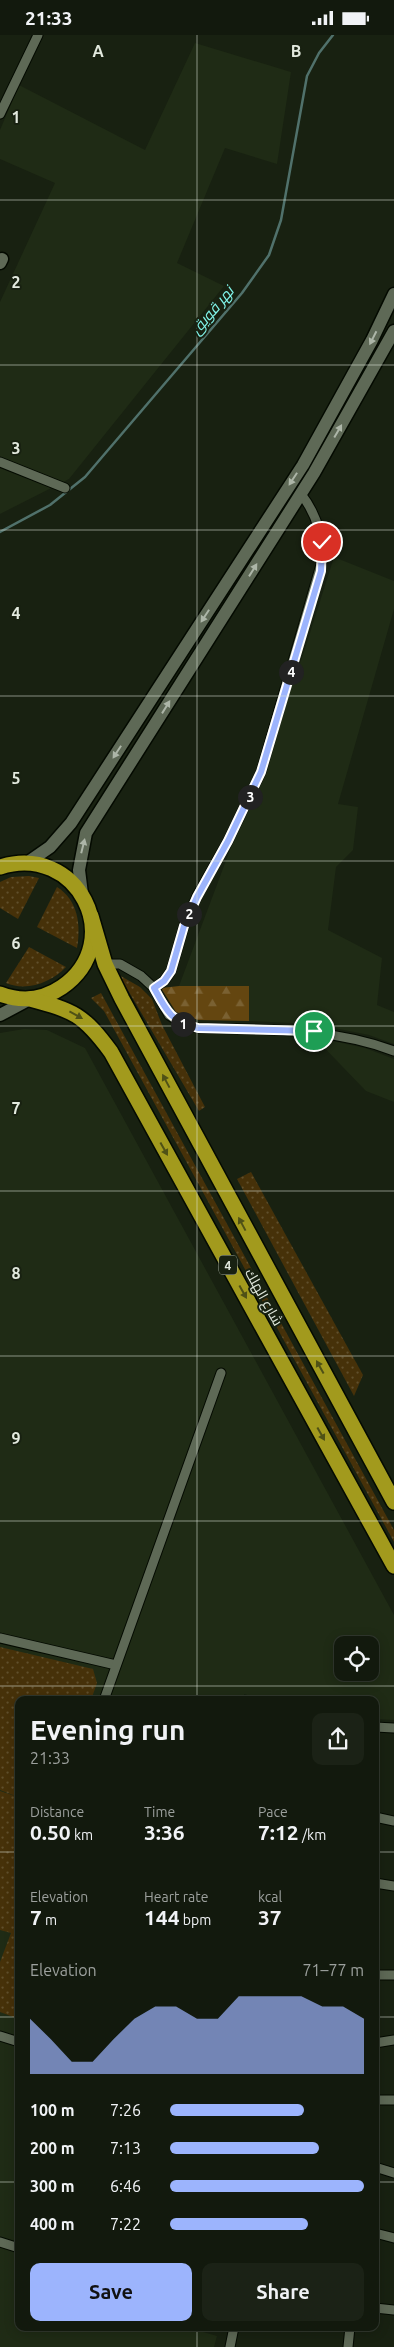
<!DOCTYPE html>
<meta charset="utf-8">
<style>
:root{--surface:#12190d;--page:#1b2216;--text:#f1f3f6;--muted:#9ca09d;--line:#31382e;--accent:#9cb4fd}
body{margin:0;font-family:Ubuntu,Cairo,sans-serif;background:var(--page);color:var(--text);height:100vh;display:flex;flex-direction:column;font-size:19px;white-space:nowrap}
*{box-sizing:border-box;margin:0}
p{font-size:16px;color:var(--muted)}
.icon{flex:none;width:28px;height:28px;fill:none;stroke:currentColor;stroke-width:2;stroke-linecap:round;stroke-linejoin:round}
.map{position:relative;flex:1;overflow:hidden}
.panel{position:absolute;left:15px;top:1661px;width:364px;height:635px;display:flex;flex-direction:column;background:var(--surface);border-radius:10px;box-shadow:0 2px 12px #0003,0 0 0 1px var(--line)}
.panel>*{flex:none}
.tools{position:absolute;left:334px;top:1601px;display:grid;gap:10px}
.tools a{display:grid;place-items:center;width:45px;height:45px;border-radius:10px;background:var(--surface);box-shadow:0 2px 12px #0003,0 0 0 1px var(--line);font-size:25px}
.pin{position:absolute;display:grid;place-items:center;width:42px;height:42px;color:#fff;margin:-21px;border:2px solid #fff;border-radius:50%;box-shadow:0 1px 5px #0007}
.km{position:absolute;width:25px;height:25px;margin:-12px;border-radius:50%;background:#222;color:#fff;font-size:14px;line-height:25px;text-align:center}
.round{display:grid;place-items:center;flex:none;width:52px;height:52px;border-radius:10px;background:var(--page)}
.overview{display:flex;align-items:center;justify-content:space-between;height:85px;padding:0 15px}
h1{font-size:28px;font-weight:600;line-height:38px}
.stats{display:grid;grid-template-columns:repeat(3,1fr);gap:8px;height:85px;padding:5px 15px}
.stats div{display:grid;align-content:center}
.stats b{font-size:21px;font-weight:600}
.stats small{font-size:14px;font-weight:400}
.stats p{font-size:14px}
.chart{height:140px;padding:10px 15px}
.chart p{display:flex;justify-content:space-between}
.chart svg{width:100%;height:90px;margin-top:5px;fill:var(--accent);opacity:.7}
.cta{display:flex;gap:10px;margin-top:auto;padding:10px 15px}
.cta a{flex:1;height:58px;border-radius:10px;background:var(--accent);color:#111;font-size:20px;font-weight:600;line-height:58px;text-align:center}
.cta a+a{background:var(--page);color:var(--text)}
ul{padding:0 15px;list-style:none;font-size:16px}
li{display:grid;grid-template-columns:80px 60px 1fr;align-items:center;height:38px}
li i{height:12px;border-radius:6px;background:var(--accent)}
.status{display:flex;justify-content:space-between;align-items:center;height:35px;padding:0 25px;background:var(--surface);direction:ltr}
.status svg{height:14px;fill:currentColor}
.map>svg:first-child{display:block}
</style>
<div class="status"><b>21:33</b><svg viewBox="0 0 49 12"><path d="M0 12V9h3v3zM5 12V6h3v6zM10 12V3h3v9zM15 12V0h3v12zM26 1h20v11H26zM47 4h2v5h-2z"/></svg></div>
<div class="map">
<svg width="394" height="2312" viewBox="0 0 394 2312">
<defs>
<pattern id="grass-dots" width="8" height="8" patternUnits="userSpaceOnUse" patternTransform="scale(1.25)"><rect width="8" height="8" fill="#463109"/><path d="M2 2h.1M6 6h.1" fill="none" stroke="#604f2c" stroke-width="1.8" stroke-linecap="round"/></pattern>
<pattern id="forest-firs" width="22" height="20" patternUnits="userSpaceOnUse" patternTransform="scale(1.25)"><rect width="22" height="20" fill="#644610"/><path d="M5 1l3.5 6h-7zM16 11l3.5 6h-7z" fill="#7a6132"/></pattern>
</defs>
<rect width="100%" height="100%" fill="#182111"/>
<g fill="#1f2b15" fill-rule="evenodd">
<polygon points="195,8 291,37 277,129 225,113 177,228 224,251 69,444 0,479 0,267 55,148 0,124 0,95 19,50 145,115"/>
<polygon points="334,522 394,546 394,574 338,769 358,772 353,815 336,832 328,895 382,923 377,970 394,977 394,1009 369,1000 314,989 249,986 248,951 179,951 303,620"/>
<path d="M24,994L47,995L85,1013L394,1580V1685L375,1684V1665H264L244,1659V1665H19V2292H186L217,2301L214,2312H0V998ZM342,1610H370V1638H342Z"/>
<polygon points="314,1002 365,1013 394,1024 394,1067 366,1056"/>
</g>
<g fill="url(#grass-dots)">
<polygon points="29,841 39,843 18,884 0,873 0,847 11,842"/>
<path d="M57,852C78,865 81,890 77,913L37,892Z"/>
<path d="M29,912L66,932C52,947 27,957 6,948Z"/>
<polygon points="119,940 140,952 152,964 162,990 205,1072 199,1076"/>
<polygon points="101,958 394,1495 394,1507 104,976 91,963"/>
<polygon points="251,1137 363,1340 354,1361 237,1144"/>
<polygon points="0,1612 93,1634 97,1648 91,1665 19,1665 19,1984 0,1977 0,1927 11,1898 0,1895 0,1756 18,1762 0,1755"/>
</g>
<polygon fill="url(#forest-firs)" points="179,951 249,951 249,986 198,985 176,977 161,953"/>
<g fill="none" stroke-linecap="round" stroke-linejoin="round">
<polyline stroke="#50716b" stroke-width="2.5" points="0,497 50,470 85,442 242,258 269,220 281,185 307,41 319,18 333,0"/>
<defs>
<g id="street">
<polyline points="0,79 38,0"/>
<polyline points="0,427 65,453"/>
<path d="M105,929H120L141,941L154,953L169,980L183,989L198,993C265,995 331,992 394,1016"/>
<path d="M154,953L164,946L171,936L184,891L197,861L228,806L261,737L322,526C323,502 316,478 301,459"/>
<polyline points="0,1603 116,1630"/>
<polyline points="104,1665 221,1338"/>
<polyline points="375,1692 394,1693"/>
<polyline points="375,1782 394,1786"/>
<polyline points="375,1848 394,1851"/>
<polyline points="375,1940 394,1940"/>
<polyline points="0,2001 19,2007"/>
<polyline points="375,2008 394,2005"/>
<polyline points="375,2065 394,2065"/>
<polyline points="375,2132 394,2138"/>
<polyline points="375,2198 394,2203"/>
<polyline points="0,2207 19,2213"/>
<polyline points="375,2273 394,2275"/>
<polyline points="230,2312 234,2292"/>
<polyline points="348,2312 350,2292"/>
</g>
<g id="secondary">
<polyline points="0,228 2,224"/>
<polyline points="27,828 50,812 71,788 303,430 372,305 394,259"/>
<polyline points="82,859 79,835 86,798 314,438 394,296"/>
<polyline points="0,980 30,964"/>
</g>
<g id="highway">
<path d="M0,832C77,807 128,906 62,952C43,965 21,967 0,959"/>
<polyline points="91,881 105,929 122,964 394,1467"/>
<path d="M30,964C74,976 83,979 111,1017L394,1531"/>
</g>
</defs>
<use href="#street" stroke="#040a01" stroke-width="11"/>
<use href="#secondary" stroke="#040a01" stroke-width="15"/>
<use href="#highway" stroke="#040a01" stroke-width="18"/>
<use href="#street" stroke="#5e6956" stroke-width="9"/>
<use href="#secondary" stroke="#5e6956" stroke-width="12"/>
<use href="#highway" stroke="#a29a1d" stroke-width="15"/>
</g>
<defs><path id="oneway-solid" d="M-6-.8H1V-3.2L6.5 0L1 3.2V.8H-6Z" transform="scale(1.25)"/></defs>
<g fill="#adb6a8">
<use href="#oneway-solid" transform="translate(373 303) rotate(117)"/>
<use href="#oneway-solid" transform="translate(338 396) rotate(-60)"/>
<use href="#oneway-solid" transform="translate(293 444) rotate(123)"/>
<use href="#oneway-solid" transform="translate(253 535) rotate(-58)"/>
<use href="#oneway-solid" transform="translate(205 581) rotate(123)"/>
<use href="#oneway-solid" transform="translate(166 672) rotate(-58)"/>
<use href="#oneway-solid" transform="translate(117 717) rotate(123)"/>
<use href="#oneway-solid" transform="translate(83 811) rotate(-76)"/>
</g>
<g fill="#4f5116">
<use href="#oneway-solid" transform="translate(76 980) rotate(29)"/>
<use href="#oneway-solid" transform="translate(166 1046) rotate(-118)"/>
<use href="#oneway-solid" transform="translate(164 1114) rotate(61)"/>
<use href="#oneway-solid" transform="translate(242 1189) rotate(-118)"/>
<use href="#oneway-solid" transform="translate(243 1257) rotate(61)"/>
<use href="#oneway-solid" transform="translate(320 1332) rotate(-119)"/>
<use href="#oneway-solid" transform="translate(321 1399) rotate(61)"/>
</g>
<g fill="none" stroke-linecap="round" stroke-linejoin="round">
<defs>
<path id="route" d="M314,996L198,993C171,986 167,977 154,953L164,946L171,936L184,891L197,862L228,806L261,737L321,536L322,507"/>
</defs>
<use href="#route" stroke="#fff" stroke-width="10"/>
<use href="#route" stroke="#9cb4fd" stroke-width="6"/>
</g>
<path fill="none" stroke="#e2e9de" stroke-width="1" stroke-opacity="0.55" d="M197,0V1665M0,165H394M0,330H394M0,495H394M0,661H394M0,826H394M0,991H394M0,1156H394M0,1321H394M0,1486H394M0,1651H394M0,1817H19M375,1817H394M0,1982H19M375,1982H394M0,2147H19M375,2147H394M197,2292V2312"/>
<g text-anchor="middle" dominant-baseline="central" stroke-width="4" stroke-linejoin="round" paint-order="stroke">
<rect fill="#182111" stroke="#a5ada0" stroke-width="1" x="219" y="1220.5" width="18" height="19" rx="4"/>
<g font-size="12" font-weight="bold" fill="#e2e9de">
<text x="228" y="1230">4</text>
</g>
<g font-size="14" fill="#e2e9de" stroke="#182111">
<text transform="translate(264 1262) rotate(61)">شارع الهلك</text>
</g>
<g font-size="15" font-style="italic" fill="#82f7ed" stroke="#182111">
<text transform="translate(212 275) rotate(-50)">نهر قويق</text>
</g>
</g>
<g font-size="16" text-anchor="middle" font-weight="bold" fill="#e2e9de" stroke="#182111" stroke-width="4" stroke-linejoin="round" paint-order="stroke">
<text x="98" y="22">A</text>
<text x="296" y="22">B</text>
<text x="16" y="88">1</text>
<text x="16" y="253">2</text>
<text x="16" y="419">3</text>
<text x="16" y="584">4</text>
<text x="16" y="749">5</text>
<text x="16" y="914">6</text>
<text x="16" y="1079">7</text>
<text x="16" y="1244">8</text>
<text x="16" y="1409">9</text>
</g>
</svg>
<div class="tools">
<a><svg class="icon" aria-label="locate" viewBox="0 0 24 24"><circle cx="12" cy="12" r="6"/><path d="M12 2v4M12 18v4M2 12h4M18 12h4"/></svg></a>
</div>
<div class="pin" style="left:314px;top:996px;background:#1e9e55"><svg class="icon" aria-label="arrive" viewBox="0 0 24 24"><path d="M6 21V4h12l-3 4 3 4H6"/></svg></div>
<div class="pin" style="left:322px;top:507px;background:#d93025"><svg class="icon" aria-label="check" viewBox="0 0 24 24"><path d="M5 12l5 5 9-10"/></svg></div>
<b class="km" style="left:183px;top:989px">1</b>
<b class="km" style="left:189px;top:879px">2</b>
<b class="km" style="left:250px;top:762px">3</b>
<b class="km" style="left:291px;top:637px">4</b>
<section class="panel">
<div class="overview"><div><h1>Evening run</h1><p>21:33</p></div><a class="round"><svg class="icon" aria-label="share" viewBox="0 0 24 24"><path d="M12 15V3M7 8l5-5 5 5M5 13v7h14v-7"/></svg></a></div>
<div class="stats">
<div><p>Distance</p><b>0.50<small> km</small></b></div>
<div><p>Time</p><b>3:36</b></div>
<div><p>Pace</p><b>7:12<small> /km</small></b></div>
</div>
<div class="stats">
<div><p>Elevation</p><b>7<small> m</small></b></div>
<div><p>Heart rate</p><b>144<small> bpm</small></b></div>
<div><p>kcal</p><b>37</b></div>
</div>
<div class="chart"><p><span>Elevation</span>71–77 m</p>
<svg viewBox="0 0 160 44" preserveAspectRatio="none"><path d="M0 44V17L10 27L20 38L30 38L40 27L50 17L60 11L70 11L80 17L90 17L100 6L110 6L120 6L130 6L140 11L150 11L160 17V44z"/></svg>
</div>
<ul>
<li><b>100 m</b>7:26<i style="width:69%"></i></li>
<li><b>200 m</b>7:13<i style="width:77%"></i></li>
<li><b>300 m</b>6:46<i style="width:100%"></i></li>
<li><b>400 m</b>7:22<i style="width:71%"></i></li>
</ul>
<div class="cta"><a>Save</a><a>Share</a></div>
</section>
</div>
